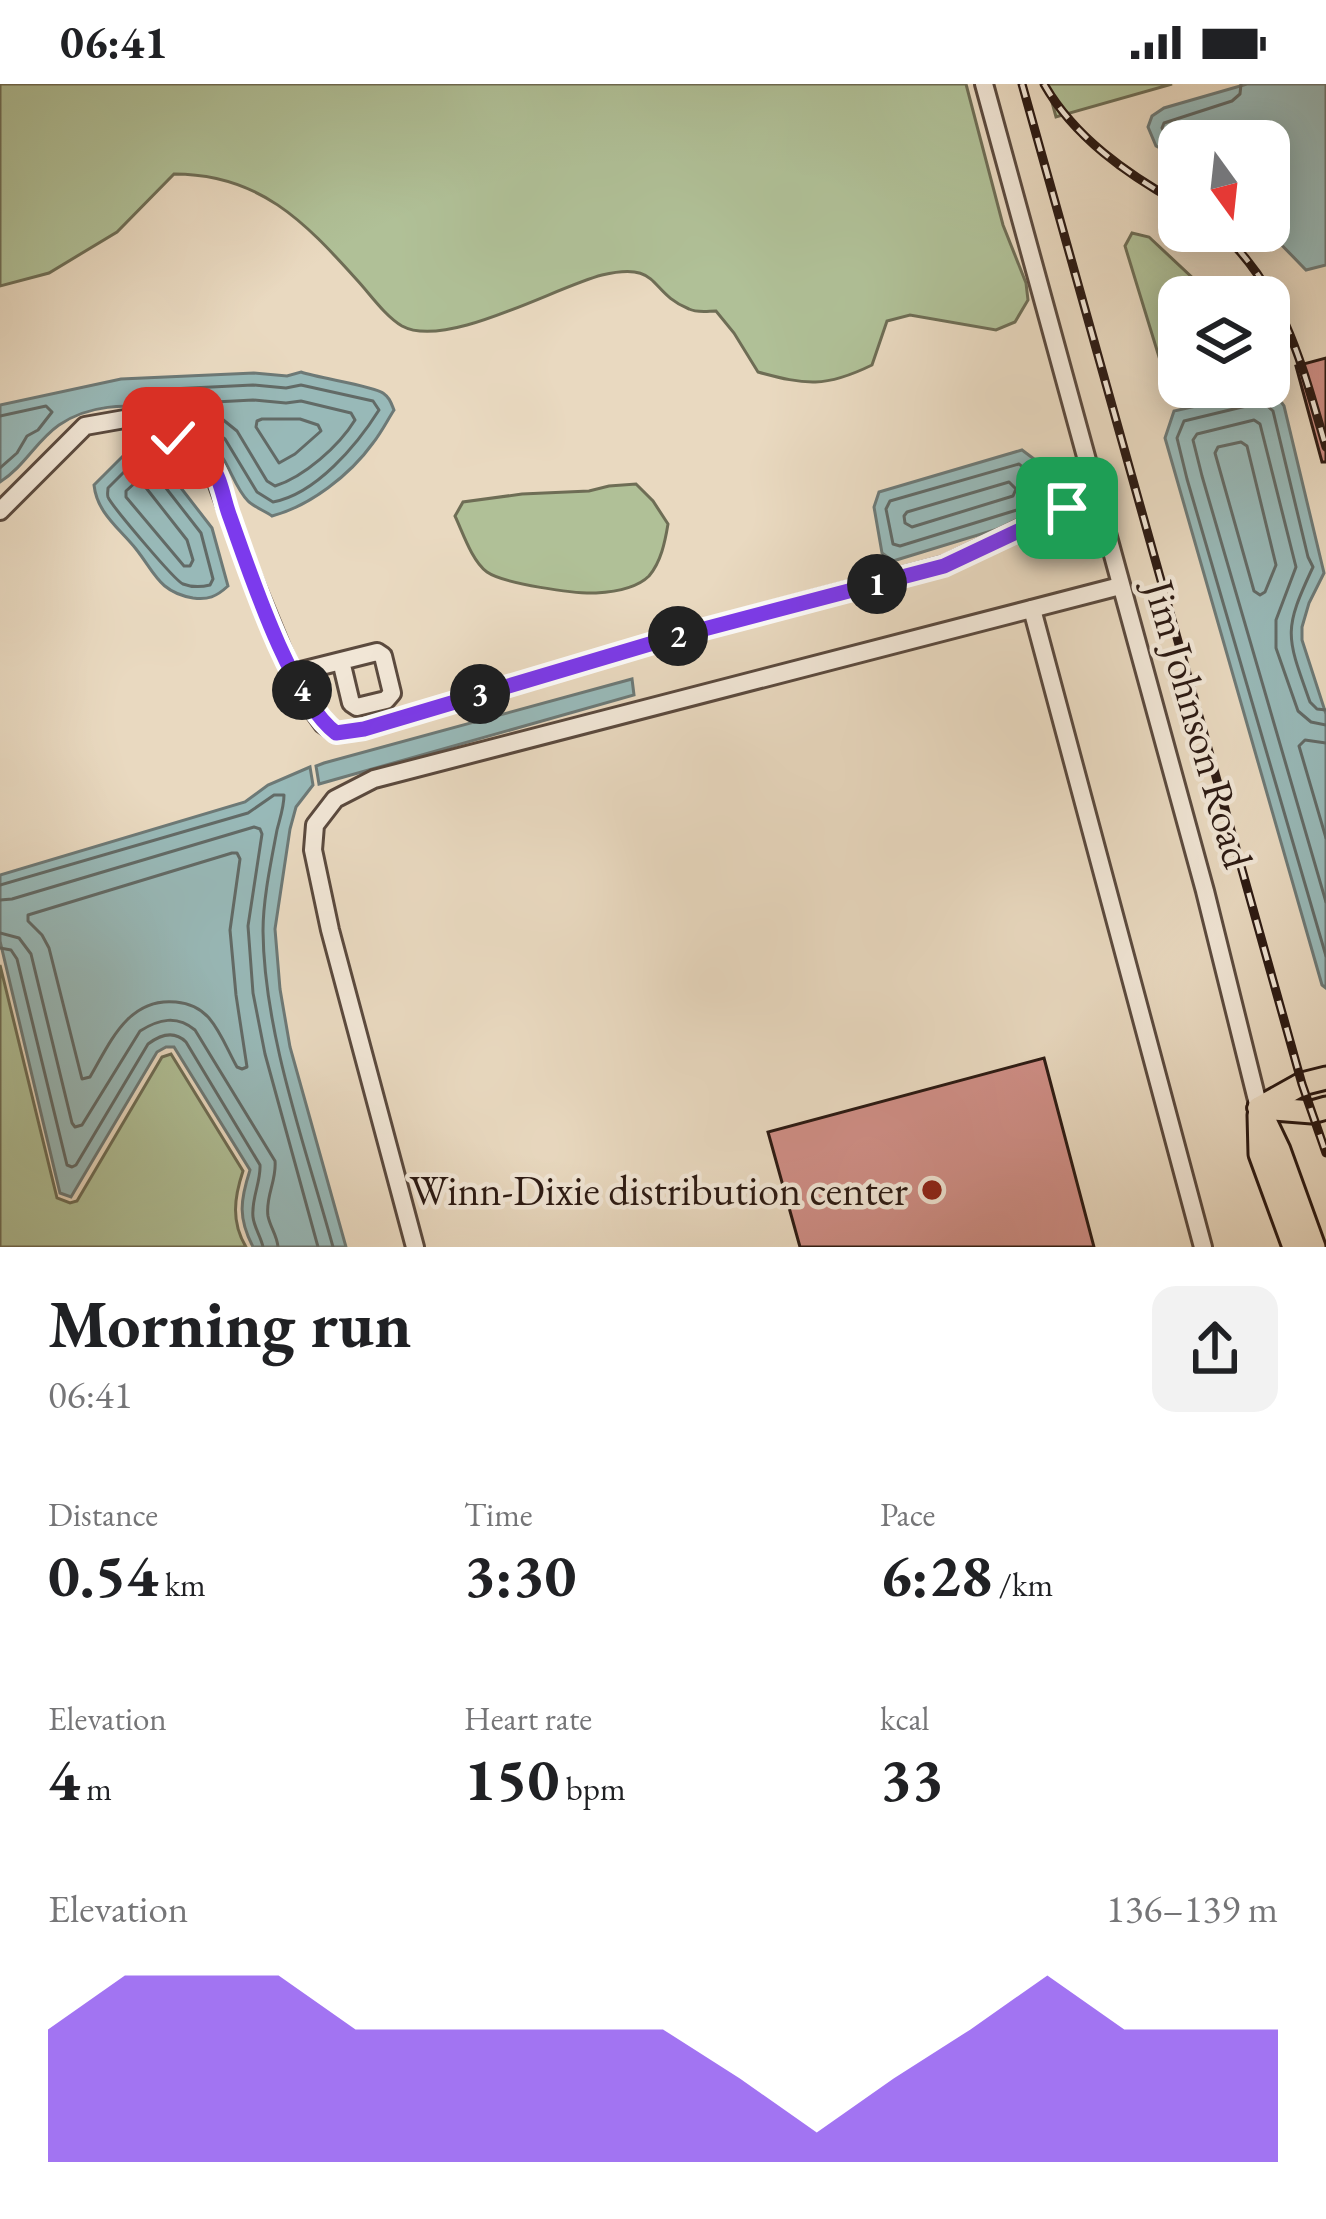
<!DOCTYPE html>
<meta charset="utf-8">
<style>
:root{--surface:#fff;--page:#f2f2f2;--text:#202124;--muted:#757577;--accent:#7c3aed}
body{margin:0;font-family:"EB Garamond",serif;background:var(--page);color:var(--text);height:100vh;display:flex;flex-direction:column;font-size:45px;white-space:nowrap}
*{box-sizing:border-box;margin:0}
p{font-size:39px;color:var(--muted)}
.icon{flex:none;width:66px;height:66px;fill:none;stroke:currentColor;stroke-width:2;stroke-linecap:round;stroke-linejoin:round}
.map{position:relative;height:1163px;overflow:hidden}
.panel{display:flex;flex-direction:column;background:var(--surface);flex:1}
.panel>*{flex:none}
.needle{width:78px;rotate:165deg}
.tools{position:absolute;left:1158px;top:36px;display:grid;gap:24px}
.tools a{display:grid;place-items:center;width:132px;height:132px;border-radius:24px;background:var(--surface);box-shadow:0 6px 30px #0003;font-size:60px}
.pin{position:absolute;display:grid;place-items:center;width:102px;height:102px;color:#fff;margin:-51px;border-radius:24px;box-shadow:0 6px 18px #0006}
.km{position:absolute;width:60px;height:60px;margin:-30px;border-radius:50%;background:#222;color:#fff;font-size:33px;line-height:60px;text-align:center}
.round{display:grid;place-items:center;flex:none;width:126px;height:126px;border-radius:24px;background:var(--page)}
.headline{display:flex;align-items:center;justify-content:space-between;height:204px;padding:0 48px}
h1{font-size:66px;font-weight:700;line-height:90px}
.metrics{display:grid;grid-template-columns:repeat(3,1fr);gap:18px;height:204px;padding:12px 48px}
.metrics div{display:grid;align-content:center}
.metrics b{font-size:60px;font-weight:700}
.metrics small{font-size:33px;font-weight:400}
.metrics p{font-size:33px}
.chart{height:336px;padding:24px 48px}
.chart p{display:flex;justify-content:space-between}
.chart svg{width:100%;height:216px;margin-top:12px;fill:var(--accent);opacity:.7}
.status{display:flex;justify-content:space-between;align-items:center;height:84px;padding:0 60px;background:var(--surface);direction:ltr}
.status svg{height:33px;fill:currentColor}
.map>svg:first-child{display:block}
</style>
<div class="status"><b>06:41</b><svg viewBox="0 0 49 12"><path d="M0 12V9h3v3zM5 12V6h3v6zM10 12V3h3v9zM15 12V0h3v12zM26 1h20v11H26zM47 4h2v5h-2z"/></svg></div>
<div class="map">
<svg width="1326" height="1163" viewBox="0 0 1326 1163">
<rect width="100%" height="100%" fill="#e9d9c0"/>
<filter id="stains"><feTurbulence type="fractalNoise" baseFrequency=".00167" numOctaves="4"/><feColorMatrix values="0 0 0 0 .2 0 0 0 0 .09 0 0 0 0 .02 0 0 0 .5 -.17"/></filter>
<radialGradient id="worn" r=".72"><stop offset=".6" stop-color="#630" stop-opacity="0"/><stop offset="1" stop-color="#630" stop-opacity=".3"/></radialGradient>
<g fill="#b0c097" stroke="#6e6d55" stroke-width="3">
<path d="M0,0H966L1003,141L1026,199L1028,216L1015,238L996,246L910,231L887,237L872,281C825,304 806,301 758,288L734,249L716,227C708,227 697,229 689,225C647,208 662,177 602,191C555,203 446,266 402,242C385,232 370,210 357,196C304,137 259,90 174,90L117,148L49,189L0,202Z"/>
<polygon points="1047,0 1172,0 1056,33"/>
<polygon points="1132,149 1149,153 1213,213 1179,213 1179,296 1167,299 1125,162"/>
<path d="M636,400L653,417L668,440C665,458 661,478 649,492C637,504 613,508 596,509C576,510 504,500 487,488C472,477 463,449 455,432L463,418L522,410L589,407L609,402Z"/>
<path d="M0,881L57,1114L70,1119L77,1117L162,973L171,970L243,1087C234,1114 231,1138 246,1163H0Z"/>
</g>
<g fill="#98b9b8" stroke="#6d7976" stroke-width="3">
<polygon points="1247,0 1326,0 1326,181 1306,186 1268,147 1269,57 1179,57 1179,74 1156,62 1148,43 1152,32 1164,24"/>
<path d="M301,288C318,294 374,302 383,309C390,314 391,319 394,326C387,337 381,349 373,359C350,391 310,422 272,432C265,427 254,423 248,417C233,402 229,376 213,362C203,352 172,329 159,326C126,319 88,321 59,341C36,357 25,382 0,398V321L121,295L254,289L287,292Z"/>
<polygon points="1272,305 1284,322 1324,489 1309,519 1302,543 1302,556 1326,630 1326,904 1322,901 1165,354 1174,327"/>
<polygon points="1022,366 1034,375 1051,425 1040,432 893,477 882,469 874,423 879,408"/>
<path d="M136,368L149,370L164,382L212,444L228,502C216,513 208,516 193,514C159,508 155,489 136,465C119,444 97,429 94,401L124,371Z"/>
<polygon points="632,595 634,611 319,700 316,682 324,679"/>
<path d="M310,683L313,701L296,723L290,745L275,845L280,905L290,963L346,1163H253C238,1134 240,1117 250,1086L174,963H166L157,968L71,1113L60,1109L0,857V791L245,718L268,701Z"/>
</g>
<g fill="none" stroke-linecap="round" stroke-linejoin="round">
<g stroke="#626a66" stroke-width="3">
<polyline points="1179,61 1166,53 1162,44 1164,39 1232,17 1240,10 1241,0"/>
<path d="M253,301L286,304L301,301L373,317L379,326C357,361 316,410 273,418L257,408L225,355L165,312L170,305Z"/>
<path d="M253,316L286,319L301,317L351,329L355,336C339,362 304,393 275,402L267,397L237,347L211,326L215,318Z"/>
<polyline points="0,332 46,322 52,328 38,346 27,352 17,369 0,384"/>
<polygon points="262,335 300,335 318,341 321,347 295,370 279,379 256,343 257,337"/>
<polygon points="1241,358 1247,362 1276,481 1265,508 1260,511 1254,507 1215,369 1218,363"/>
<path d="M137,380L155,390L201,449L213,495L210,501C202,503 191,503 183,500C175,497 111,421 108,413C107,410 108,407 108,404L130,382Z"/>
<path d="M1019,380C1029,386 1037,411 1033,421L900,462L893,460L886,425L890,417Z"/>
<polygon points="136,398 143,400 187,456 193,476 190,482 184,482 126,413 126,407"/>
<polygon points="1009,398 1016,405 1013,412 912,443 905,439 904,432 907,428"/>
<path d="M1326,626L1317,625L1310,618C1286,551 1283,547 1313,483L1308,473L1273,327L1263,318L1184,337L1177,354L1187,395L1326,872"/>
<polyline points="1326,641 1311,638 1298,627 1276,564 1276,536 1296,483 1260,340 1254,336 1197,350 1193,356 1202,392 1326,818"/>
<polyline points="1326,659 1305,656 1299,662 1326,754"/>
<path d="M232,769H237L240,775L230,846L236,911L247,983L242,985L237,983C228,967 221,948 209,934C200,924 188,919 176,918C128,913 110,959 90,993L82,995L49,864L42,851L28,837V831Z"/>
<path d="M0,801L248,729L274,711H284C284,723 280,734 277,746C271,778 263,815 263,847C264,950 306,1064 333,1163"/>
<polyline points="0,816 12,815 254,743 260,745 262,750 248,842 253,909 265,970 318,1163"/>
<path d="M0,849L19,854L31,870L72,1039L75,1043L82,1041L140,947C159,935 177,931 195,946L275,1077C277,1096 265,1113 268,1132C270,1143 277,1151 278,1163"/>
<path d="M0,864L11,866L17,875L67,1081L72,1083L76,1081L148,960C160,951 174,946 186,958L260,1081C261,1098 251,1115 253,1133C254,1143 261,1153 263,1163"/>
</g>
</g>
<g fill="#cf8e86" stroke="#2c1a13" stroke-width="3">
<polygon points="1326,274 1326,378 1322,378 1296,282"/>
<polygon points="1044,974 1094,1163 800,1163 768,1048"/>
</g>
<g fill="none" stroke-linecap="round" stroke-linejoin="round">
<defs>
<g id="minor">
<polyline points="984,0 1205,807 1259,1024"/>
<polyline points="0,427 85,342 136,333 173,354 210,379 250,488 287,578 310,622 323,640 336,649 364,645 670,554 945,481 1055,428 1096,416"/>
<polyline points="1032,525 1203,1163"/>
<polyline points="293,589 377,568 383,572 392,609 386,616 357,623 351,619 341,577"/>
<polyline points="415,1163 330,846 313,766 315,741 335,715 374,695 1120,502"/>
</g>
<g id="major">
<polyline points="1259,1024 1279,1066 1314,1163"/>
<polyline points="1259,1024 1302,1000 1326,994"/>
<polyline points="1259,1024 1312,1028 1326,1024"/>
<polyline points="1259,1031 1260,1070 1294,1163"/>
</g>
</defs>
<use href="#minor" stroke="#5b4a3e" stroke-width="22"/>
<use href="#major" stroke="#2c1a13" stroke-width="27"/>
<use href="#minor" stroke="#f1e6d6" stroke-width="16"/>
<use href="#major" stroke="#e9d9c0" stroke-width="21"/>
<defs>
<g id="rail">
<polyline points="1022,0 1302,1000 1326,1069"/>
<path d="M1044,0C1074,53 1127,90 1179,119"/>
<path d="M1220,147C1285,207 1302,281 1326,363"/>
</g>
</defs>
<use href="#rail" stroke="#2c1a13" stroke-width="9"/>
<use href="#rail" stroke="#f1e6d6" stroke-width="4.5" stroke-dasharray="14" stroke-linecap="butt"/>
</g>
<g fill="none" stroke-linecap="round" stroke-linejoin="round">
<defs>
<path id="route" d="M173,354C184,361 204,370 211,381C221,394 224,418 230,433C250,489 291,615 336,649L364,645L670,554L944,482L1067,424"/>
</defs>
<use href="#route" stroke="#fff" stroke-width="24"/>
<use href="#route" stroke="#7c3aed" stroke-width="15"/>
</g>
<circle fill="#8f2418" stroke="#f1e6d6" stroke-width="4.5" cx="932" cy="1106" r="12"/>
<g text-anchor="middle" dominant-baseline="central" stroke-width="9" stroke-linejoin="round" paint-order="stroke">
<g font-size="42" fill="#2c1a13" stroke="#f1e6d6">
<text transform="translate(1199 640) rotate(74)">Jim Johnson Road</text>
</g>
<g font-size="42" fill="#2c1a13" stroke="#f1e6d6" text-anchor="end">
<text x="908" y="1106">Winn-Dixie distribution center</text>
</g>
</g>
<rect width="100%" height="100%" filter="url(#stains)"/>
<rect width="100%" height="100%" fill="url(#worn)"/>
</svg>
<div class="tools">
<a><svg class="needle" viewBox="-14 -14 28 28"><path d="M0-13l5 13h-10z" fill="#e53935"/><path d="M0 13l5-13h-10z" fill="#757577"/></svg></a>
<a><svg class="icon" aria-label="layers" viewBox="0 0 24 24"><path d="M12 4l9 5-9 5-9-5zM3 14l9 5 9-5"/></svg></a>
</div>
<div class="pin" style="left:1067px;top:424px;background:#1e9e55"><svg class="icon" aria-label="arrive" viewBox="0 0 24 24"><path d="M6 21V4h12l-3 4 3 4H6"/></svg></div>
<div class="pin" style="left:173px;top:354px;background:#d93025"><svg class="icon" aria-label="check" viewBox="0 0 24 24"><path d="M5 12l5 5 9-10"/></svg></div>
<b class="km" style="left:877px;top:500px">1</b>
<b class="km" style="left:678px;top:552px">2</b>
<b class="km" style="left:480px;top:610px">3</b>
<b class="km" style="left:302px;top:606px">4</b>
</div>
<section class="panel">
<div class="headline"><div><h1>Morning run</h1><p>06:41</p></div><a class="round"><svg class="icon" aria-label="share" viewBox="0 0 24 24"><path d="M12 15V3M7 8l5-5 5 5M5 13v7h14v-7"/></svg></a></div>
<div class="metrics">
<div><p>Distance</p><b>0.54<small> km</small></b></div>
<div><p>Time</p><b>3:30</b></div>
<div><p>Pace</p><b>6:28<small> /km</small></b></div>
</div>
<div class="metrics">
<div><p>Elevation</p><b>4<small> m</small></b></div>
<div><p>Heart rate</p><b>150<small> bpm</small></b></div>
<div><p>kcal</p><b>33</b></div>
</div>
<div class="chart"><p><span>Elevation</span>136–139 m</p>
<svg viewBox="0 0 160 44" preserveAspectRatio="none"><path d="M0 44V17L10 6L20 6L30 6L40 17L50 17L60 17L70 17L80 17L90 27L100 38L110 27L120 17L130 6L140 17L150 17L160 17V44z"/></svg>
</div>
</section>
